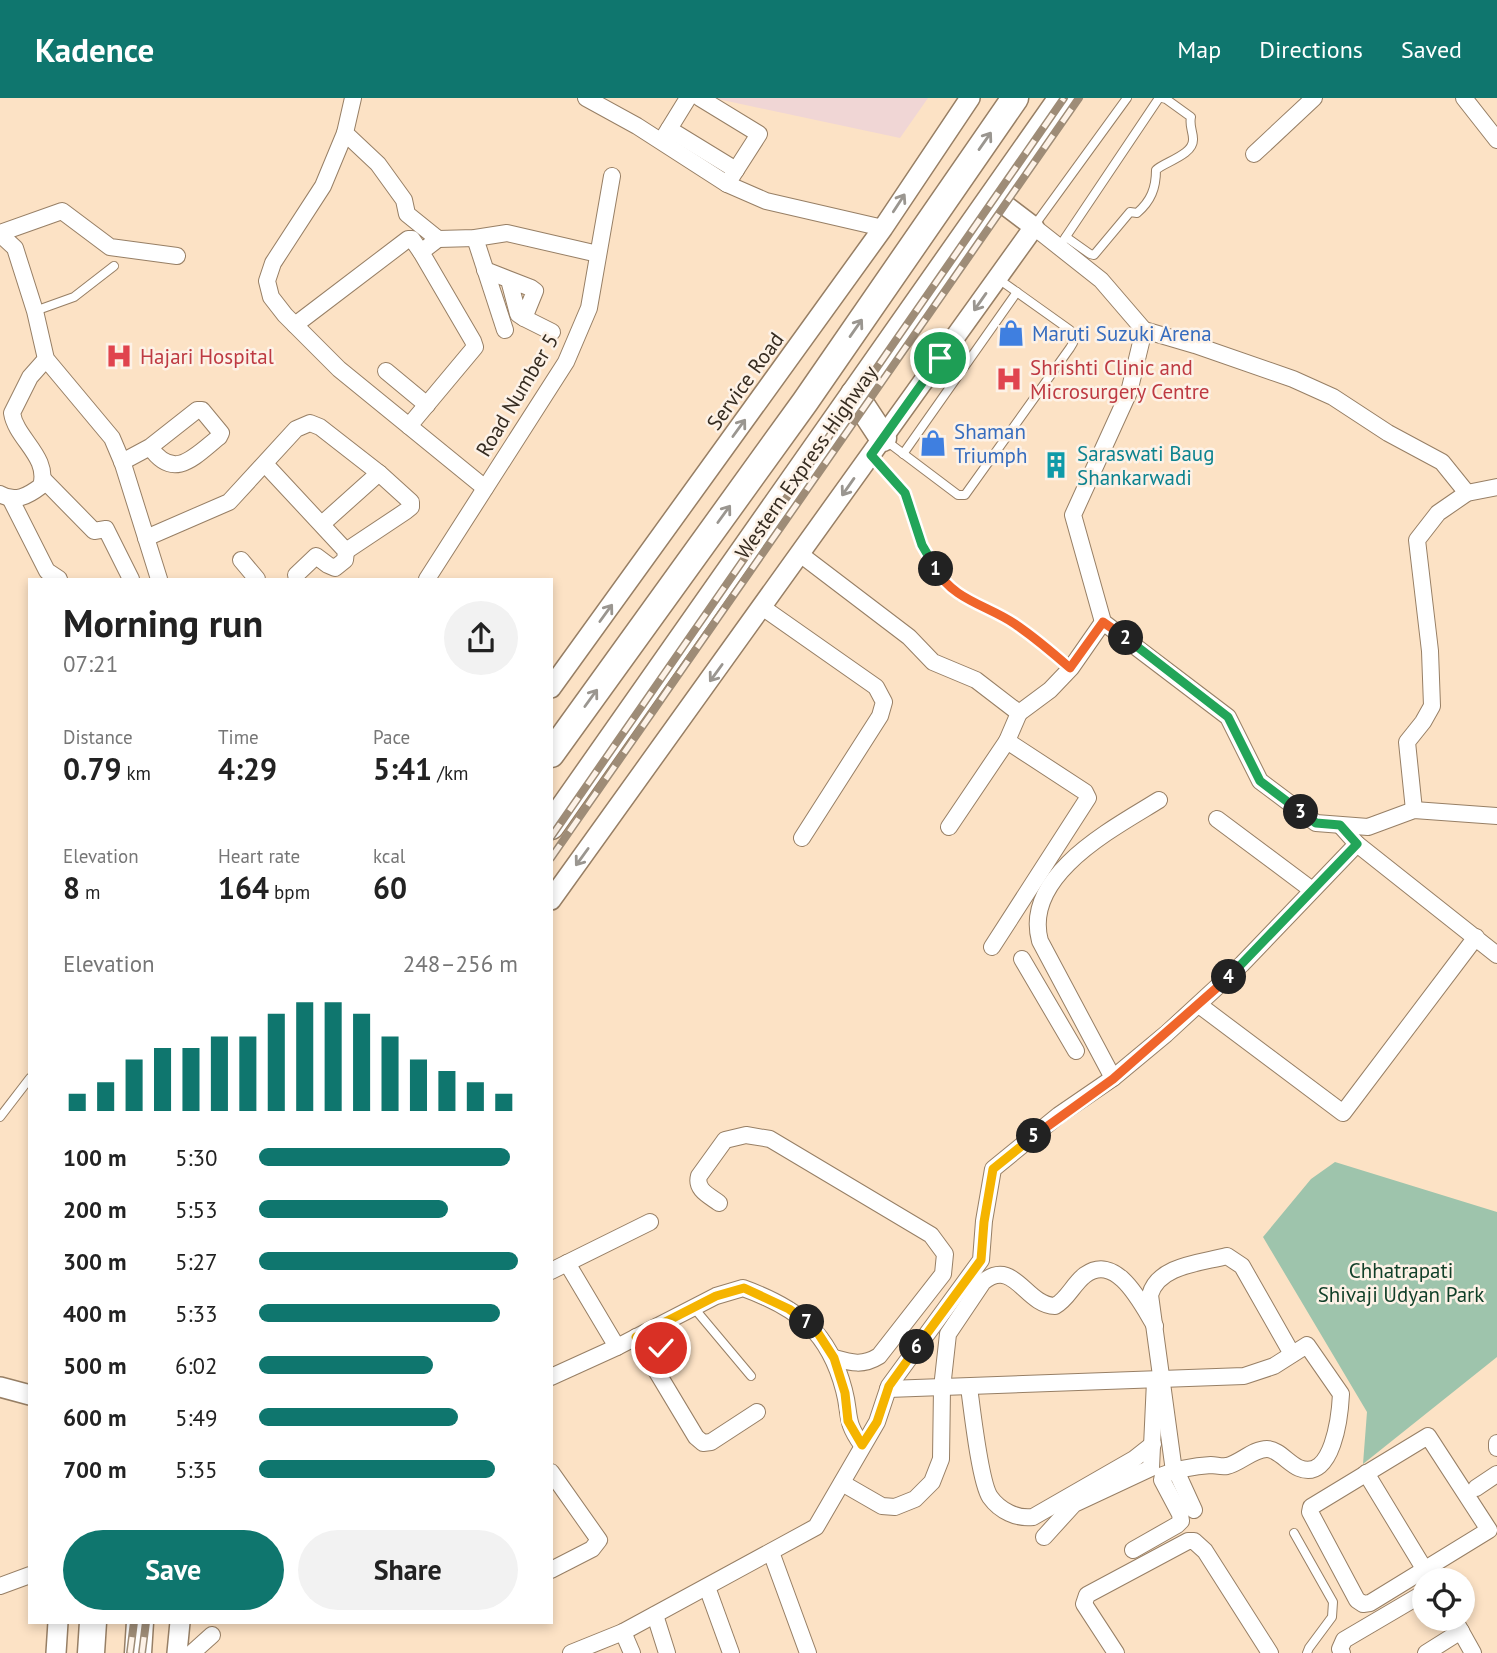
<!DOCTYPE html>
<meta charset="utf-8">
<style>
:root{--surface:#fff;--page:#f2f2f2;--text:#222;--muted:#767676;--accent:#0f766e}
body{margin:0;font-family:"PT Sans",sans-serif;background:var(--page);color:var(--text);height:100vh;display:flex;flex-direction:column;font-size:26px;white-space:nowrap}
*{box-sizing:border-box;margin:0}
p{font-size:23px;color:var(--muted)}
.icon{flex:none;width:38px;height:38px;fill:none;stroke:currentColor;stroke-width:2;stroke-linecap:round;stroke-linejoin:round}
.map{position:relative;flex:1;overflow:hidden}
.side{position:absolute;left:28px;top:480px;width:525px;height:1046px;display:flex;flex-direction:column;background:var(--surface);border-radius:0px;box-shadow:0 4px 10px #0003}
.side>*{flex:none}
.controls{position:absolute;left:1412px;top:1470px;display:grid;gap:14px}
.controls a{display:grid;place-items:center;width:63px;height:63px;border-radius:50%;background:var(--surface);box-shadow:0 4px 10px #0003;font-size:35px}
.pin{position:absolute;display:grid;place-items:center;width:60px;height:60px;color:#fff;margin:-30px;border:4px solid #fff;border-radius:50%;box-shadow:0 2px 7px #0007}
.km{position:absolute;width:35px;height:35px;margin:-18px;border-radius:50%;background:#222;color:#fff;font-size:19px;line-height:35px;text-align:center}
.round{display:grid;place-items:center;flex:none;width:74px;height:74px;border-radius:37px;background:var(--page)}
.headline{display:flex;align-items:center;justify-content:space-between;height:119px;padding:0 35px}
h1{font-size:38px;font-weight:800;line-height:52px}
.figures{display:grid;grid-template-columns:repeat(3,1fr);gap:10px;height:119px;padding:7px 35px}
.figures div{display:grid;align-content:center}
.figures b{font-size:30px;font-weight:800}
.figures small{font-size:19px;font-weight:400}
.figures p{font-size:19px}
.chart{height:196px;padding:14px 35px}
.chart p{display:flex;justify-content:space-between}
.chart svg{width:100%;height:126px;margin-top:7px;stroke:var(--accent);stroke-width:6}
.button{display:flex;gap:14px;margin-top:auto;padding:14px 35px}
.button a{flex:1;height:80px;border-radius:42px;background:var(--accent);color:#fff;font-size:28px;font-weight:800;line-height:80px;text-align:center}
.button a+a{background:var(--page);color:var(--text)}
ul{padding:0 35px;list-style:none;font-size:23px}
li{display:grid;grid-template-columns:112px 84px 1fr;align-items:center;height:52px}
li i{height:18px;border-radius:9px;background:var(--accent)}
header{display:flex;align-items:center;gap:42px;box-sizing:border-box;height:98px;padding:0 35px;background:var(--accent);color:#fff}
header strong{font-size:33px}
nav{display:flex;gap:38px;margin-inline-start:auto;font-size:24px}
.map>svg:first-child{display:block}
</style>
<header>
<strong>Kadence</strong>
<nav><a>Map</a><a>Directions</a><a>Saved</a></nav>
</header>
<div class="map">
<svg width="1497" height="1555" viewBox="0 0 1497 1555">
<rect width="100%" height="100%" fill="#fce2c5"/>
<polygon fill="#f0d6d5" points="713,0 928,0 900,40"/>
<polygon fill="#9ec4ac" points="1335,1064 1497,1114 1497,1259 1363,1366 1367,1314 1263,1139 1311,1081"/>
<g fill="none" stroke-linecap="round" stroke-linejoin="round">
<defs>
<g id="service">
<polyline points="1034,128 1127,0"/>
<path d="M1066,139L1090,156L1094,157L1130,114L1137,115C1151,103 1156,90 1156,72C1164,64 1194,57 1193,41C1193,33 1189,28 1191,19L1166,1L1162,0"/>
<polyline points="1063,143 1159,0"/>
<polyline points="35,213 74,199 114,168"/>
<polyline points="885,342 958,397 965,397 1070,250 1073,245 1070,232 997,180"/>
<polyline points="903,356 1017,194"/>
<polyline points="871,357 905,395 922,447 940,479 960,498 1013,524 1071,570"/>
<polyline points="0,1019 30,980"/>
<polyline points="694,1210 751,1278"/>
<polyline points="1294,1435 1333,1504 1332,1519 1309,1550 1307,1555"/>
</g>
<g id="minor">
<polyline points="353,0 345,35 378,66 404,102 407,116 438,141 475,140 507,135 598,156"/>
<polyline points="586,0 637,28 727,86 766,103 883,130"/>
<polyline points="700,0 759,36 727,86"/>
<polyline points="1464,0 1497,42"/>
<polyline points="669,31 736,72"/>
<polyline points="345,35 323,88 273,165 267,183 271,199 285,217 339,271 485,390"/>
<polyline points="664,39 688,0"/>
<polyline points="1254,56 1314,0"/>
<polyline points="1034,129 1101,182 1144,232 1129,294 1073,417 1103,524 1228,619 1260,683 1316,725 1368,729 1414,712 1497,718"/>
<polyline points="0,135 62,113 110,149 177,158"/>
<polyline points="0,136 15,150 35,213 46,261 112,340 123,366 159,481"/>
<polyline points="475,140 505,232"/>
<polyline points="485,172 531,190 535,193 524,220 518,216 509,182"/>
<polyline points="524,220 552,234"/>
<polyline points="295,227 408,141 412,141 421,154"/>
<polyline points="1144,232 1195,247 1293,281 1333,299 1388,335 1442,364 1467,395"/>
<polyline points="386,273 427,307"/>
<polyline points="409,328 475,249 473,243 421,154 438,141"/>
<path d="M122,364L150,349C174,384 195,358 219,339L221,335L202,312H197L150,349"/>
<polyline points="265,366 346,453 345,462 335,470 328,467 316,458 296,477"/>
<polyline points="43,381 94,433 106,431 131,481"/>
<path d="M0,396C15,405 28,398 41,388C50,359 16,341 12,315L30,279L46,261"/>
<polyline points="11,402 47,473 59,481"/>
<polyline points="322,426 379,375"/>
<polyline points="146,440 229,404 296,331 310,325 320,329 379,375 411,404 411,409 406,413 346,453"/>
<polyline points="800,456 909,539 933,564 976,582 1019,615 1050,592 1071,570 1103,524"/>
<polyline points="241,462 257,481"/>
<polyline points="427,481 566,264 589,210 612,78"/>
<polyline points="762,509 876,589 884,604 880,618 802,740"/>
<polyline points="1414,712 1407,644 1423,624 1432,608 1430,553 1417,442 1438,415 1467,395 1497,389"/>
<polyline points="1217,721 1312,792"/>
<polyline points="949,729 1007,643"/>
<polyline points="1357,746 1497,857"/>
<polyline points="992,849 1088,700 1085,694 1007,643 1019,615"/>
<polyline points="1022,861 1076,953"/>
<polyline points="1199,907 1343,1015 1476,839"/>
<path d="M1113,980L1040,843C1022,777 1114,730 1159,702"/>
<path d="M719,1105C710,1098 695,1092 699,1078L725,1042L746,1037L770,1041L931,1137L945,1156L943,1176L879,1258C863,1268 852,1265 834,1260"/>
<polyline points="567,1165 617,1249"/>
<polyline points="551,1173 650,1124"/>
<polyline points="636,1239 696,1339 703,1345 711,1344 757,1314"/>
<polyline points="650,1262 661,1250 676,1239"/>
<path d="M551,1279L617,1249L716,1198L743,1190C798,1210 829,1234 844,1292C851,1318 844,1322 862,1347"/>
<path d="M969,1289C972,1311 980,1384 990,1399C1000,1413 1017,1421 1033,1419L1134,1361L1153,1346"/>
<path d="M888,1291L1244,1278L1274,1268L1307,1247L1341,1296C1340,1317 1333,1384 1299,1370C1289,1366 1278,1351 1267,1351C1253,1351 1240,1365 1227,1368C1221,1369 1216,1367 1211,1367C1195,1368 1178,1371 1163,1377L1162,1382L1180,1416L1181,1423L1177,1427L1133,1452"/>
<polygon points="1428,1338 1489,1432 1370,1505 1363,1506 1357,1502 1310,1414 1311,1409"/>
<polyline points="1497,1345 1497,1350"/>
<polyline points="551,1374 599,1442 592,1451 551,1472"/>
<polyline points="1366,1375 1431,1482"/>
<path d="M842,1385L882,1408L895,1409L915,1401L932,1384L941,1361L942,1290L948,1236L983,1184C1014,1159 1025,1207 1055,1208C1068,1201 1073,1186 1085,1177C1117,1154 1142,1207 1155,1228"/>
<polyline points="1476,1390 1497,1376"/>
<path d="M1194,1412L1173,1366L1150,1197C1158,1167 1201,1165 1227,1158L1242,1168L1292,1256"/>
<polyline points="1044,1439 1074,1406 1151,1370 1155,1283"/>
<polyline points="771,1454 808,1555"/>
<polyline points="0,1488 30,1477"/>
<polyline points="707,1489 731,1555"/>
<polyline points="655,1517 667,1555"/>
<polyline points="1454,1521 1473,1555"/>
<polyline points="623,1534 632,1555"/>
<polyline points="192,1555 212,1537"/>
<polyline points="571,1555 623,1534 816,1429 877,1324 889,1288 981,1162 984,1123 993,1071 1059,1017 1113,980 1166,936 1242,866 1357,746 1340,727"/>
<polyline points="1116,1555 1084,1506 1087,1497 1188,1443 1194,1443 1205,1453 1270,1555"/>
<polyline points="1342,1555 1340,1551 1344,1542 1424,1495"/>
<polyline points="1426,1555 1461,1533"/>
</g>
<g id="tertiary">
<polyline points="551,590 883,130 970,0"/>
<polyline points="551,802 1034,129 993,98"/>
<polyline points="0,1289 30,1297"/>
<polyline points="56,1555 58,1524"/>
<polyline points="177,1555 180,1524"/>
</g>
<g id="trunk">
<polyline points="854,296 883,340"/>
<polyline points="551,656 805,304 1015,0"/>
<polyline points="551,728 1062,0"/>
<polyline points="91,1555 93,1524"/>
<polyline points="138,1555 140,1524"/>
</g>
</defs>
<use href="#service" stroke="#977f65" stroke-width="10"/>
<use href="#minor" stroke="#977f65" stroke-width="18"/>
<use href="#tertiary" stroke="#977f65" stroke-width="22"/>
<use href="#trunk" stroke="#977f65" stroke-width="29"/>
<use href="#service" stroke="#fff" stroke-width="8"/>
<use href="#minor" stroke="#fff" stroke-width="16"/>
<use href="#tertiary" stroke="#fff" stroke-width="19"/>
<use href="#trunk" stroke="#fff" stroke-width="26"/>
<defs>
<g id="rail">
<polyline points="551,739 1064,0"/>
<polyline points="551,760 1079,0"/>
<polyline points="130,1555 134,1524"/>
<polyline points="142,1555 146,1524"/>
</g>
</defs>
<use href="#rail" stroke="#9e8c77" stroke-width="8"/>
<use href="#rail" stroke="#fdf2e7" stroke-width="5" stroke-dasharray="16" stroke-linecap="butt"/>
</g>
<defs><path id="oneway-shaft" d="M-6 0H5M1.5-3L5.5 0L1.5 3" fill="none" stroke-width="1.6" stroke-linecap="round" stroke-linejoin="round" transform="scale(1.75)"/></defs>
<g stroke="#9a9690">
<use href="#oneway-shaft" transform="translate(985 43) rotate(-55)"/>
<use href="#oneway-shaft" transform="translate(899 105) rotate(-57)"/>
<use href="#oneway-shaft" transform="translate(980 204) rotate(125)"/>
<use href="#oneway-shaft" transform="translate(856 230) rotate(-55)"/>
<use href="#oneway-shaft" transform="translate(739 330) rotate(-54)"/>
<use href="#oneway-shaft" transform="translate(848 389) rotate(125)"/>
<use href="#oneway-shaft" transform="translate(724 416) rotate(-54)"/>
<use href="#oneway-shaft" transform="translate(606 515) rotate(-54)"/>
<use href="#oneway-shaft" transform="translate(716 575) rotate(126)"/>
<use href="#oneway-shaft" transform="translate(591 600) rotate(-54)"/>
<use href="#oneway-shaft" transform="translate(582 759) rotate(126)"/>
</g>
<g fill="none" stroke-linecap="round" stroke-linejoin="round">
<defs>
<polyline id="split-1" points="936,471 922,447 905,395 871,357 940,260"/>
<path id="split-2" d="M936,471C953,502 987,507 1015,526C1034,539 1053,555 1070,570L1103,524L1126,540"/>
<polyline id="split-3" points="1126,540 1228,619 1260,683 1301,714"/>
<polyline id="split-4" points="1229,879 1357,746 1340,727 1316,725 1301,714"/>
<polyline id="split-5" points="1034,1038 1113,981 1229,879"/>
<polyline id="split-6" points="917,1249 981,1162 984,1124 993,1071 1034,1038"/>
<polyline id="split-7" points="807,1224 816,1232 834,1260 845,1295 848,1323 862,1347 877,1324 889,1288 917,1249"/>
<polyline id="split-8" points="661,1250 650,1262 636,1239 716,1198 744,1190 789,1211 807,1224"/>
</defs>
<use href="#split-1" stroke="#fff" stroke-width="14"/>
<use href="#split-2" stroke="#fff" stroke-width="14"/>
<use href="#split-3" stroke="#fff" stroke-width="14"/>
<use href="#split-4" stroke="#fff" stroke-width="14"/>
<use href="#split-5" stroke="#fff" stroke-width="14"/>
<use href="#split-6" stroke="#fff" stroke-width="14"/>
<use href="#split-7" stroke="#fff" stroke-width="14"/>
<use href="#split-8" stroke="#fff" stroke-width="14"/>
<use href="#split-1" stroke="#22a559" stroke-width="9"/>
<use href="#split-2" stroke="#f0652b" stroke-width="9"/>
<use href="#split-3" stroke="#22a559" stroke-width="9"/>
<use href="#split-4" stroke="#22a559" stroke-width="9"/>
<use href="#split-5" stroke="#f0652b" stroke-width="9"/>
<use href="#split-6" stroke="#f5b400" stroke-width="9"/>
<use href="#split-7" stroke="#f5b400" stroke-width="9"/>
<use href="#split-8" stroke="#f5b400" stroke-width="9"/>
</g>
<defs>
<symbol id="shop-bare" viewBox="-9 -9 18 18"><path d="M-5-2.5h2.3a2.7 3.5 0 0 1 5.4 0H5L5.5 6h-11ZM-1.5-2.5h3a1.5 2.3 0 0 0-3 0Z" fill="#3f7fe0" stroke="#fdf2e7" stroke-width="2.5" paint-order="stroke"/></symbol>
<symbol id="hospital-bare" viewBox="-9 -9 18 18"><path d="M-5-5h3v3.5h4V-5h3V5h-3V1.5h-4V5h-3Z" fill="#e0444e" stroke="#fdf2e7" stroke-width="2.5" paint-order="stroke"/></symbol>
<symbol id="building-bare" viewBox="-9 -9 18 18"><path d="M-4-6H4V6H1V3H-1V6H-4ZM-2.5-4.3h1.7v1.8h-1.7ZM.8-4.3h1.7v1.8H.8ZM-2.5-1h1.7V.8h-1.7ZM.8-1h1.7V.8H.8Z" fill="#0f9aa8" stroke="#fdf2e7" stroke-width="2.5" paint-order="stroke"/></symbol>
</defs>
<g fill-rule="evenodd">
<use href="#shop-bare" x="992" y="216" width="38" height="38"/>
<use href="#hospital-bare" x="100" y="239" width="38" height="38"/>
<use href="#hospital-bare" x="990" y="262" width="38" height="38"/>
<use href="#shop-bare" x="914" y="326" width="38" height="38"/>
<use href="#building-bare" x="1037" y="348" width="38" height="38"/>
</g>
<g text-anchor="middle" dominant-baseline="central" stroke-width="5" stroke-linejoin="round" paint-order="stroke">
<g font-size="21" fill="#366cbe" stroke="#fdf2e7" text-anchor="start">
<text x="1032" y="235">Maruti Suzuki Arena</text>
<text x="954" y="333">Shaman<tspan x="954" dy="24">Triumph</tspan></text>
</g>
<g font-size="21" fill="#be3a42" stroke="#fdf2e7" text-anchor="start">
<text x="140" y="258">Hajari Hospital</text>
<text x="1030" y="269">Shrishti Clinic and<tspan x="1030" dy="24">Microsurgery Centre</tspan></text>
</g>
<g font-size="21" fill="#362c21" stroke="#fdf2e7">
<text transform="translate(745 283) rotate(-54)">Service Road</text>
<text transform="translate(517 297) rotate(-59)">Road Number 5</text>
<text transform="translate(806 364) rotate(-55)">Western Express Highway</text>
</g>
<g font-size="21" fill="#0d838f" stroke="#fdf2e7" text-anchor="start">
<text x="1077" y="355">Saraswati Baug<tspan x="1077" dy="24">Shankarwadi</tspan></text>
</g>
<g font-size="21" fill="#103f28" stroke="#fdf2e7">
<text x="1401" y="1172">Chhatrapati<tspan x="1401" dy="24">Shivaji Udyan Park</tspan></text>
</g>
</g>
</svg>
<div class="controls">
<a><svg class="icon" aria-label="locate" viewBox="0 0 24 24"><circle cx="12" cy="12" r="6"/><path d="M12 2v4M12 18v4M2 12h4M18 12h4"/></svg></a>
</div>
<div class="pin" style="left:940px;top:260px;background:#1e9e55"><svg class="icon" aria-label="arrive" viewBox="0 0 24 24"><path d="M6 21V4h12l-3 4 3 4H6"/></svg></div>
<div class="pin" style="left:661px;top:1250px;background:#d93025"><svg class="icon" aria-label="check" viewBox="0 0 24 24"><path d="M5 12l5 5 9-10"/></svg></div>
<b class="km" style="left:936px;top:471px">1</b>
<b class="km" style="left:1126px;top:540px">2</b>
<b class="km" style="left:1301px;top:714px">3</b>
<b class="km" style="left:1229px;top:879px">4</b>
<b class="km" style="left:1034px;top:1038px">5</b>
<b class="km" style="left:917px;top:1249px">6</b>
<b class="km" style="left:807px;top:1224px">7</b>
<section class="side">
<div class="headline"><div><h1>Morning run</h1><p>07:21</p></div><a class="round"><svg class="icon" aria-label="share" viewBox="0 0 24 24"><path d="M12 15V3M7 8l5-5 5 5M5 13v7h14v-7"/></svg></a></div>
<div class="figures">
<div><p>Distance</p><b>0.79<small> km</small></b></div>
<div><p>Time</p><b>4:29</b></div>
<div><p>Pace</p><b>5:41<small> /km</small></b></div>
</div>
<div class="figures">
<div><p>Elevation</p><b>8<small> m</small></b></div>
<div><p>Heart rate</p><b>164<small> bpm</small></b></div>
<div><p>kcal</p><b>60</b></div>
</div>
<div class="chart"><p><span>Elevation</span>248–256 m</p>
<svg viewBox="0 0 160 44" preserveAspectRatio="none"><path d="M5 44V38M15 44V34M25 44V26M35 44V22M45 44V22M55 44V18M65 44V18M75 44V10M85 44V6M95 44V6M105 44V10M115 44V18M125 44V26M135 44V30M145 44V34M155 44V38"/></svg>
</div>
<ul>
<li><b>100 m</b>5:30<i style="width:97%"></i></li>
<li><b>200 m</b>5:53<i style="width:73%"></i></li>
<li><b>300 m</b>5:27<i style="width:100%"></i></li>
<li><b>400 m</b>5:33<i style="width:93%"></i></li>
<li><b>500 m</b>6:02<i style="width:67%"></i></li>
<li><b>600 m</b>5:49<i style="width:77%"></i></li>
<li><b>700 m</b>5:35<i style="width:91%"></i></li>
</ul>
<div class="button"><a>Save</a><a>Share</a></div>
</section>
</div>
